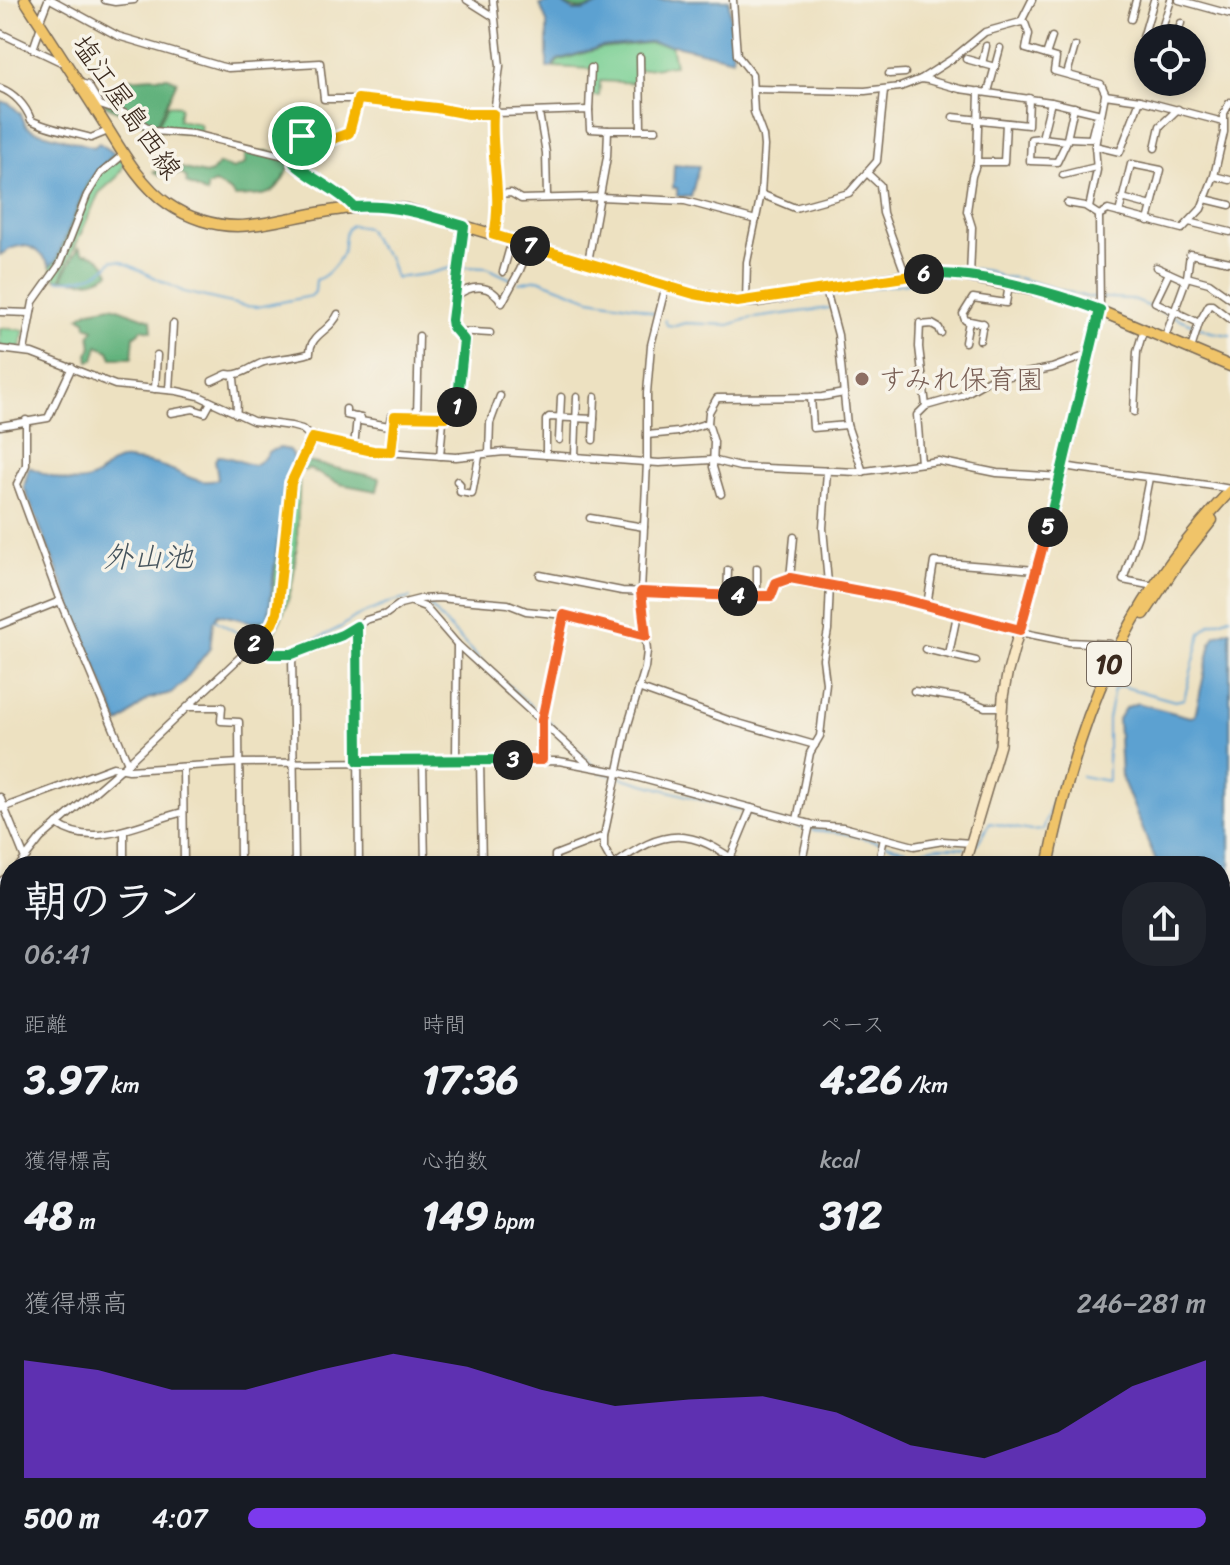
<!DOCTYPE html>
<html lang="ja">
<meta charset="utf-8">
<style>
:root{--surface:#171b24;--page:#20242c;--text:#f1f3f6;--muted:#9ea1a6;--accent:#7c3aed}
body{margin:0;font-family:Sriracha,"Klee One",sans-serif;background:var(--page);color:var(--text);height:100vh;display:flex;flex-direction:column;font-size:30px;white-space:nowrap}
*{box-sizing:border-box;margin:0}
p{font-size:26px;color:var(--muted)}
.icon{flex:none;width:44px;height:44px;fill:none;stroke:currentColor;stroke-width:2;stroke-linecap:round;stroke-linejoin:round}
.map{position:relative;flex:1;overflow:hidden}
.panel{position:absolute;left:0px;top:856px;width:1230px;height:710px;display:flex;flex-direction:column;background:var(--surface);border-radius:32px 32px 0 0;box-shadow:0 4px 12px #0003}
.panel>*{flex:none}
.fabs{position:absolute;left:1134px;top:24px;display:grid;gap:16px}
.fabs a{display:grid;place-items:center;width:72px;height:72px;border-radius:50%;background:var(--surface);box-shadow:0 4px 12px #0003;font-size:40px}
.pin{position:absolute;display:grid;place-items:center;width:68px;height:68px;color:#fff;margin:-34px;border:4px solid #fff;border-radius:50%;box-shadow:0 2px 8px #0007}
.km{position:absolute;width:40px;height:40px;margin:-20px;border-radius:50%;background:#222;color:#fff;font-size:22px;line-height:40px;text-align:center}
.round{display:grid;place-items:center;flex:none;width:84px;height:84px;border-radius:32px;background:var(--page)}
.overview{display:flex;align-items:center;justify-content:space-between;height:136px;padding:0 24px}
h1{font-size:44px;font-weight:700;line-height:60px}
.metrics{display:grid;grid-template-columns:repeat(3,1fr);gap:12px;height:136px;padding:8px 24px}
.metrics div{display:grid;align-content:center}
.metrics b{font-size:40px;font-weight:700}
.metrics small{font-size:22px;font-weight:400}
.metrics p{font-size:22px}
.chart{height:224px;padding:16px 24px}
.chart p{display:flex;justify-content:space-between}
.chart svg{width:100%;height:144px;margin-top:8px;fill:var(--accent);opacity:.7}
ul{padding:0 24px;list-style:none;font-size:26px}
li{display:grid;grid-template-columns:128px 96px 1fr;align-items:center;height:60px}
li i{height:20px;border-radius:10px;background:var(--accent)}
.map>svg:first-child{display:block}
</style>
<div class="map">
<svg width="1230" height="1565" viewBox="0 0 1230 1565">
<rect width="100%" height="100%" fill="#f7f3e8"/>
<filter id="ink" filterUnits="userSpaceOnUse"><feTurbulence type="fractalNoise" baseFrequency=".0125" numOctaves="2"/><feDisplacementMap in="SourceGraphic" scale="16" xChannelSelector="R" yChannelSelector="G"/><feConvolveMatrix kernelMatrix="1 2 1 2 8 2 1 2 1" color-interpolation-filters="sRGB"/></filter>
<filter id="wash" filterUnits="userSpaceOnUse"><feTurbulence type="fractalNoise" baseFrequency=".006" numOctaves="4" result="noise"/><feDisplacementMap in="SourceGraphic" scale="32" xChannelSelector="R" yChannelSelector="G"/><feGaussianBlur stdDeviation="1.8" result="paint"/><feColorMatrix in="noise" values="0 0 0 0 0 0 0 0 0 0 0 0 0 0 0 0 0 1.4 0 .05"/><feComposite in="paint" operator="in"/></filter>
<g filter="url(#wash)">
<rect width="100%" height="100%" fill="#ede1c1"/>
<g fill="#78cf93" stroke="#5a7c58" stroke-width="2">
<polygon points="649,43 671,45 675,65 637,70 637,83 600,81 599,96 592,96 593,69 554,67 558,61 601,48"/>
<polygon points="168,105 180,106 178,120 200,124 201,134 156,129"/>
<polygon points="114,153 118,153 124,165 117,177 99,193 60,280 56,279 50,266 57,260 87,184"/>
<polygon points="0,328 24,330 20,348 0,347"/>
<path d="M295,460C301,477 299,492 298,510C297,553 296,603 269,639L252,630V622H260L271,613L285,478Z"/>
</g>
<g fill="#62b27d" stroke="#4e6e4e" stroke-width="2">
<path d="M558,0H610C587,9 580,16 558,0Z"/>
<polygon points="152,77 168,77 177,81 155,129 105,105 115,84 127,79"/>
<path d="M267,151L284,158L291,164C273,199 273,194 235,197L230,191L214,183L207,187V194L186,183L187,179L182,173L160,176L154,172L177,167L205,174L212,172L219,164L233,169L245,164V154Z"/>
<path d="M79,247L83,253C97,253 105,262 110,273C94,283 80,283 62,278Z"/>
<polygon points="112,306 151,320 152,331 142,329 134,336 132,358 112,358 109,351 98,346 94,360 89,361 88,354 92,347 90,335 94,329 87,326 86,320 79,317 90,310"/>
<polygon points="304,461 380,478 377,491 340,484 309,469 302,471 299,466"/>
</g>
<g fill="#5ba1d1" stroke="#4b6678" stroke-width="2">
<polygon points="556,0 574,11 583,11 612,0 729,0 733,59 679,46 649,42 601,47 557,60 552,67 547,68 547,22 540,5"/>
<path d="M1,101L10,104L21,114L26,126L35,131L94,147L99,143L114,153L87,184L56,261L50,266C37,245 22,239 0,255Z"/>
<polygon points="674,165 699,166 691,197 677,196 677,188 673,188"/>
<path d="M280,448L289,450L295,460L286,474L268,619L252,622L218,614L213,622L210,648L182,684L171,693L148,699L119,724L24,487L29,467C49,475 74,489 95,477C108,470 111,458 127,460C139,461 153,463 164,467C182,472 199,487 218,479L215,460L218,456C229,455 242,464 254,465L263,459L269,451Z"/>
<polygon points="1230,630 1230,883 1220,881 1220,866 1159,866 1157,864 1121,776 1118,719 1125,708 1137,703 1190,717 1195,716 1211,643 1215,635"/>
</g>
<g fill="none" stroke-linecap="round" stroke-linejoin="round">
<g stroke="#5ba1d1" stroke-width="2">
<polyline points="463,267 487,268 511,279"/>
<polyline points="974,269 989,271 1000,277 1018,278 1086,297 1131,299 1211,332 1230,335"/>
<path d="M58,280C79,281 99,277 113,260L121,261L184,292L244,306L257,307L311,296L315,292L316,280C328,276 339,262 343,251C346,239 342,234 351,225L367,228L377,246L389,258L395,278L427,274L454,267"/>
<polyline points="519,283 538,279 590,299 635,306 655,314"/>
<polyline points="831,297 833,294 933,279"/>
<polyline points="665,320 667,325 675,326 685,323 729,325 747,319 829,308"/>
<polyline points="426,602 478,658 541,715"/>
<polyline points="215,620 252,641"/>
<polyline points="264,648 307,644 341,627 355,617 392,602 410,598"/>
<polyline points="546,719 593,765"/>
<polyline points="600,772 613,776"/>
<polyline points="1081,776 1108,781 1108,719 1114,689 1121,686 1175,701 1184,699 1201,633 1210,624 1230,617"/>
<polyline points="619,777 806,829"/>
<polyline points="812,830 843,833 880,842"/>
<path d="M886,844L914,853C932,846 946,846 965,848"/>
<polyline points="975,847 990,823 1031,831 1043,830 1059,783"/>
<polyline points="0,1300 10,1303"/>
</g>
<g stroke="#5ba1d1" stroke-width="10">
<polyline points="1220,1552 1230,1550"/>
<polyline points="1148,1565 1200,1556"/>
</g>
</g>
</g>
<g filter="url(#ink)">
<g fill="none" stroke-linecap="round" stroke-linejoin="round">
<defs>
<g id="street">
<polyline points="52,0 118,36 220,66 228,68 320,63 324,99 358,99 436,108 468,114 589,110 590,129 608,130 607,157 588,262"/>
<polyline points="105,0 115,2 134,0"/>
<polyline points="467,0 494,17"/>
<polyline points="493,0 500,66 492,129 499,194 494,235"/>
<polyline points="733,0 737,55 752,74 754,112 763,136 764,146 761,194 747,262 746,302"/>
<polyline points="1179,0 1230,14"/>
<polyline points="1131,19 1136,0"/>
<polyline points="1021,22 1025,23 1029,34 1026,49 1056,58 1054,71 1101,84 1106,95"/>
<polyline points="39,23 48,0"/>
<polyline points="1161,31 1177,36"/>
<polyline points="0,33 63,63"/>
<polyline points="1159,38 1171,0"/>
<polyline points="1176,38 1181,23"/>
<polyline points="1140,48 1154,0"/>
<polyline points="33,49 41,26"/>
<polyline points="1046,55 1052,37"/>
<polyline points="640,57 641,129"/>
<polyline points="966,59 995,67"/>
<polyline points="982,64 986,46"/>
<polyline points="889,74 905,73"/>
<polyline points="1067,74 1075,46"/>
<polyline points="921,79 952,59 985,32 1021,22 1032,0"/>
<polyline points="80,83 88,85 100,105 124,113 154,131 193,134 285,156 307,175 337,190 354,207"/>
<path d="M0,88C14,93 26,106 31,120C47,129 72,132 91,138L108,131"/>
<polyline points="754,89 865,91 900,87 921,79 928,80 960,89 1051,102 1101,114"/>
<polyline points="988,92 1000,48"/>
<polyline points="589,110 591,68"/>
<polyline points="539,113 546,153 547,196"/>
<polyline points="953,117 1028,125 1029,98"/>
<polyline points="608,130 656,130"/>
<polygon points="1042,138 1067,141 1057,162 1030,161 1031,139"/>
<polyline points="1042,138 1051,102"/>
<polyline points="1068,138 1091,139 1096,119"/>
<polyline points="1067,139 1074,107"/>
<polyline points="1095,146 1120,152 1140,100"/>
<polyline points="1155,148 1160,126 1178,109"/>
<polyline points="977,162 1004,162 1006,123"/>
<polyline points="294,163 298,139 302,136 333,139 349,133 358,99"/>
<polyline points="868,174 880,185 883,213 906,276"/>
<polyline points="1063,175 1096,167"/>
<polyline points="1214,176 1230,180"/>
<polyline points="499,194 511,193 521,199 600,197 685,201 756,220"/>
<polyline points="761,194 795,208 849,193 877,161 884,90"/>
<polyline points="1122,198 1152,206"/>
<polyline points="1205,199 1230,205"/>
<polyline points="1067,203 1085,206 1099,215"/>
<polyline points="1089,208 1097,170 1095,146 1105,95 1140,100 1223,122"/>
<polyline points="1119,213 1131,164 1161,170 1148,221"/>
<polyline points="1189,222 1230,232"/>
<polyline points="1156,267 1185,280"/>
<polyline points="503,272 512,240"/>
<polyline points="1169,273 1155,302 1199,323 1209,305 1212,305 1230,319"/>
<polyline points="970,277 972,227 967,211 972,176 977,162 979,91"/>
<polyline points="1187,277 1209,283 1230,298"/>
<polyline points="826,290 838,335 847,425 863,472"/>
<path d="M455,297C471,284 491,283 502,303L520,270L530,245"/>
<polyline points="1100,310 1099,215 1108,210 1182,229 1201,209 1214,176 1224,132 1224,113 1230,102"/>
<polyline points="0,312 30,313"/>
<polyline points="920,323 919,347 926,406 917,415 921,463"/>
<polyline points="984,324 965,320 963,314 973,298 1006,303 1009,285"/>
<polyline points="920,325 932,324 939,328 941,333"/>
<polyline points="456,331 490,333"/>
<polyline points="1165,337 1187,277 1190,254 1230,262"/>
<polyline points="980,340 983,323"/>
<polyline points="965,342 969,321"/>
<polyline points="0,349 32,353 115,385 177,391 199,396 253,421 291,426 302,429 312,438 373,451 456,457 504,452 659,463 712,460 740,467 858,472 938,461 997,473 1061,477"/>
<polyline points="1191,349 1199,323"/>
<polyline points="24,351 33,302 60,264 87,195 100,174 124,154"/>
<path d="M234,376C234,390 239,400 236,414"/>
<path d="M212,381L227,374C240,377 252,366 264,362C279,358 295,358 310,353C310,334 331,331 338,314"/>
<polyline points="155,389 157,355"/>
<polyline points="169,390 173,324"/>
<polyline points="811,397 813,428 847,425"/>
<polyline points="926,406 961,396 989,380 1052,368 1090,354"/>
<polyline points="346,409 346,415 360,418"/>
<polyline points="1134,412 1137,352 1144,328"/>
<polyline points="171,413 193,409 205,413 211,402"/>
<polyline points="417,415 419,336"/>
<polyline points="361,418 361,421 389,426 391,416 446,417"/>
<polyline points="26,420 26,465 17,484 60,601 128,763"/>
<polyline points="0,426 48,418 72,367"/>
<polyline points="647,435 678,432 708,423"/>
<polyline points="559,440 561,397"/>
<polyline points="593,440 595,397"/>
<polyline points="354,447 357,417"/>
<polyline points="391,452 395,416"/>
<polyline points="489,453 490,423 500,396"/>
<polyline points="546,455 546,420 549,417 594,419"/>
<polyline points="440,456 443,421 457,408 459,401 464,340 453,327 452,320 464,226"/>
<polyline points="575,456 577,397"/>
<path d="M1064,466C1120,475 1175,479 1230,489"/>
<polyline points="827,471 823,528 828,583"/>
<polyline points="1149,478 1138,535 1123,580 1154,586"/>
<polyline points="457,481 460,484 460,492 472,494 479,457"/>
<polyline points="721,494 713,467 714,442 708,423 709,412 717,398 822,397 844,393"/>
<polyline points="590,518 644,527"/>
<polyline points="540,575 622,591 766,597 771,596 776,583 790,578 902,599 1020,630"/>
<polyline points="790,578 794,537"/>
<polyline points="727,596 728,570"/>
<polyline points="757,597 757,568"/>
<polyline points="412,602 425,607 457,644 588,764"/>
<polyline points="927,605 934,562 1036,570"/>
<polyline points="0,625 60,601"/>
<polyline points="357,626 359,866"/>
<polyline points="1019,632 1069,642 1110,644 1117,649"/>
<polyline points="253,645 270,654 292,654 342,635 366,620 386,614 400,604 420,599 438,598 508,604 526,611 564,615 646,636"/>
<polyline points="925,649 976,661"/>
<polyline points="292,654 295,866"/>
<polyline points="949,654 957,615"/>
<polyline points="638,688 731,721 815,745"/>
<polyline points="914,691 965,699 985,707 1002,707"/>
<polyline points="189,707 222,707 221,721 239,722 240,866"/>
<polyline points="456,760 457,644"/>
<polyline points="480,760 482,866"/>
<polyline points="542,760 542,720 564,615"/>
<polyline points="423,761 425,866"/>
<polyline points="183,767 184,866"/>
<polyline points="0,797 24,856"/>
<polyline points="0,809 113,767 129,770 239,763 559,761 617,772 814,825 843,827 914,846 943,841 971,843"/>
<polyline points="797,820 810,753 820,736 826,683 823,659 828,630 830,584"/>
<path d="M57,824C94,851 144,821 183,812"/>
<polyline points="124,831 124,866"/>
<polyline points="19,866 41,838 128,763 253,645 272,624 277,613 291,483 312,438"/>
<polyline points="555,866 555,855 604,836"/>
<path d="M613,866C664,827 691,827 742,866"/>
<polyline points="614,866 604,848 604,836 627,728 645,668 647,651 641,592 647,462 647,393 651,345 666,285"/>
<polyline points="727,866 751,808"/>
<polyline points="801,866 810,824"/>
<polyline points="878,866 884,838"/>
<polyline points="0,882 10,875"/>
<polyline points="1220,887 1230,889"/>
<polyline points="0,930 10,932"/>
<polyline points="1220,1003 1230,998"/>
<polyline points="0,1013 10,1012"/>
<polyline points="0,1256 10,1259"/>
<polyline points="1220,1301 1230,1262"/>
<polyline points="1220,1311 1230,1313"/>
<polyline points="0,1385 10,1387"/>
<polyline points="1220,1410 1230,1413"/>
<polyline points="1220,1497 1230,1500"/>
<polyline points="443,1556 445,1565"/>
<polyline points="797,1556 800,1565"/>
<polyline points="254,1565 256,1556"/>
<polyline points="973,1565 975,1556"/>
</g>
<g id="secondary">
<polyline points="964,866 1000,745 1003,697 1007,675 1064,466 1100,310"/>
<polyline points="0,1167 10,1173"/>
<polyline points="888,1565 889,1556"/>
</g>
<g id="primary">
<path d="M25,0C50,39 76,79 101,118C120,148 139,184 168,204C188,218 214,226 237,226C256,226 274,221 292,218C331,210 367,203 407,209L694,294L737,302L757,301L903,276L926,274L963,276L1052,294L1084,304L1230,366"/>
<polyline points="1144,614 1177,564 1212,520"/>
<path d="M1048,866C1078,715 1123,605 1230,491"/>
<polyline points="0,1033 10,1054"/>
<polyline points="0,1484 10,1456"/>
<polyline points="926,1565 927,1556"/>
<polyline points="933,1565 935,1556"/>
</g>
</defs>
<use href="#street" stroke="#796a57" stroke-width="9"/>
<use href="#secondary" stroke="#796a57" stroke-width="12"/>
<use href="#primary" stroke="#796a57" stroke-width="13"/>
<use href="#street" stroke="#fff" stroke-width="6"/>
<use href="#secondary" stroke="#f9e7c3" stroke-width="9"/>
<use href="#primary" stroke="#f0c469" stroke-width="10"/>
</g>
</g>
<g fill="none" stroke-linecap="round" stroke-linejoin="round" filter="url(#ink)">
<defs>
<path id="split-1" d="M302,136L298,139L294,163C313,181 336,188 354,207C393,204 427,215 464,226L452,320L453,327L464,340L457,407"/>
<polyline id="split-2" points="254,644 272,624 277,613 291,483 312,438 373,451 391,452 395,416 446,417 457,407"/>
<polyline id="split-3" points="254,644 270,654 292,654 342,635 357,626 358,761 513,760"/>
<polyline id="split-4" points="513,760 542,760 542,720 564,615 646,636 641,592 738,596"/>
<polyline id="split-5" points="738,596 771,596 776,583 790,578 902,599 1020,630 1048,527"/>
<path id="split-6" d="M924,274C977,272 1050,291 1100,310L1048,527"/>
<polyline id="split-7" points="530,246 694,294 737,302 924,274"/>
<path id="split-8" d="M302,136L333,139L349,133L358,99L436,108L468,114H493C490,155 503,194 494,235L530,246"/>
</defs>
<use href="#split-1" stroke="#fff" stroke-width="16"/>
<use href="#split-2" stroke="#fff" stroke-width="16"/>
<use href="#split-3" stroke="#fff" stroke-width="16"/>
<use href="#split-4" stroke="#fff" stroke-width="16"/>
<use href="#split-5" stroke="#fff" stroke-width="16"/>
<use href="#split-6" stroke="#fff" stroke-width="16"/>
<use href="#split-7" stroke="#fff" stroke-width="16"/>
<use href="#split-8" stroke="#fff" stroke-width="16"/>
<use href="#split-1" stroke="#22a559" stroke-width="10"/>
<use href="#split-2" stroke="#f5b400" stroke-width="10"/>
<use href="#split-3" stroke="#22a559" stroke-width="10"/>
<use href="#split-4" stroke="#f0652b" stroke-width="10"/>
<use href="#split-5" stroke="#f0652b" stroke-width="10"/>
<use href="#split-6" stroke="#22a559" stroke-width="10"/>
<use href="#split-7" stroke="#f5b400" stroke-width="10"/>
<use href="#split-8" stroke="#f5b400" stroke-width="10"/>
</g>
<circle fill="#8d6e63" stroke="#f7f3e8" stroke-width="3" cx="862" cy="379" r="8"/>
<g text-anchor="middle" dominant-baseline="central" stroke-width="7" stroke-linejoin="round" paint-order="stroke">
<rect fill="#f7f3e8" stroke="#73665b" stroke-width="2" x="1087" y="642" width="44" height="44" rx="6"/>
<g font-size="26" font-weight="bold" fill="#3b2a1e">
<text x="1109" y="664">10</text>
</g>
<g font-size="28" fill="#3b2a1e" stroke="#f7f3e8">
<text transform="translate(127 107) rotate(55)">塩江屋島西線</text>
</g>
<g font-size="28" fill="#785e54" stroke="#f7f3e8" text-anchor="start">
<text x="878" y="379">すみれ保育園</text>
</g>
<g font-size="30" font-style="italic" fill="#46545d" stroke="#f7f3e8">
<text x="148" y="557">外山池</text>
</g>
</g>
</svg>
<div class="fabs">
<a><svg class="icon" aria-label="locate" viewBox="0 0 24 24"><circle cx="12" cy="12" r="6"/><path d="M12 2v4M12 18v4M2 12h4M18 12h4"/></svg></a>
</div>
<div class="pin" style="left:302px;top:136px;background:#1e9e55"><svg class="icon" aria-label="arrive" viewBox="0 0 24 24"><path d="M6 21V4h12l-3 4 3 4H6"/></svg></div>
<b class="km" style="left:457px;top:407px">1</b>
<b class="km" style="left:254px;top:644px">2</b>
<b class="km" style="left:513px;top:760px">3</b>
<b class="km" style="left:738px;top:596px">4</b>
<b class="km" style="left:1048px;top:527px">5</b>
<b class="km" style="left:924px;top:274px">6</b>
<b class="km" style="left:530px;top:246px">7</b>
<section class="panel">
<div class="overview"><div><h1>朝のラン</h1><p>06:41</p></div><a class="round"><svg class="icon" aria-label="share" viewBox="0 0 24 24"><path d="M12 15V3M7 8l5-5 5 5M5 13v7h14v-7"/></svg></a></div>
<div class="metrics">
<div><p>距離</p><b>3.97<small> km</small></b></div>
<div><p>時間</p><b>17:36</b></div>
<div><p>ペース</p><b>4:26<small> /km</small></b></div>
</div>
<div class="metrics">
<div><p>獲得標高</p><b>48<small> m</small></b></div>
<div><p>心拍数</p><b>149<small> bpm</small></b></div>
<div><p>kcal</p><b>312</b></div>
</div>
<div class="chart"><p><span>獲得標高</span>246–281 m</p>
<svg viewBox="0 0 160 44" preserveAspectRatio="none"><path d="M0 44V8L10 11L20 17L30 17L40 11L50 6L60 10L70 17L80 22L90 20L100 19L110 24L120 34L130 38L140 30L150 16L160 8V44z"/></svg>
</div>
<ul>
<li><b>500 m</b>4:07<i style="width:100%"></i></li>
</ul>
</section>
</div>
